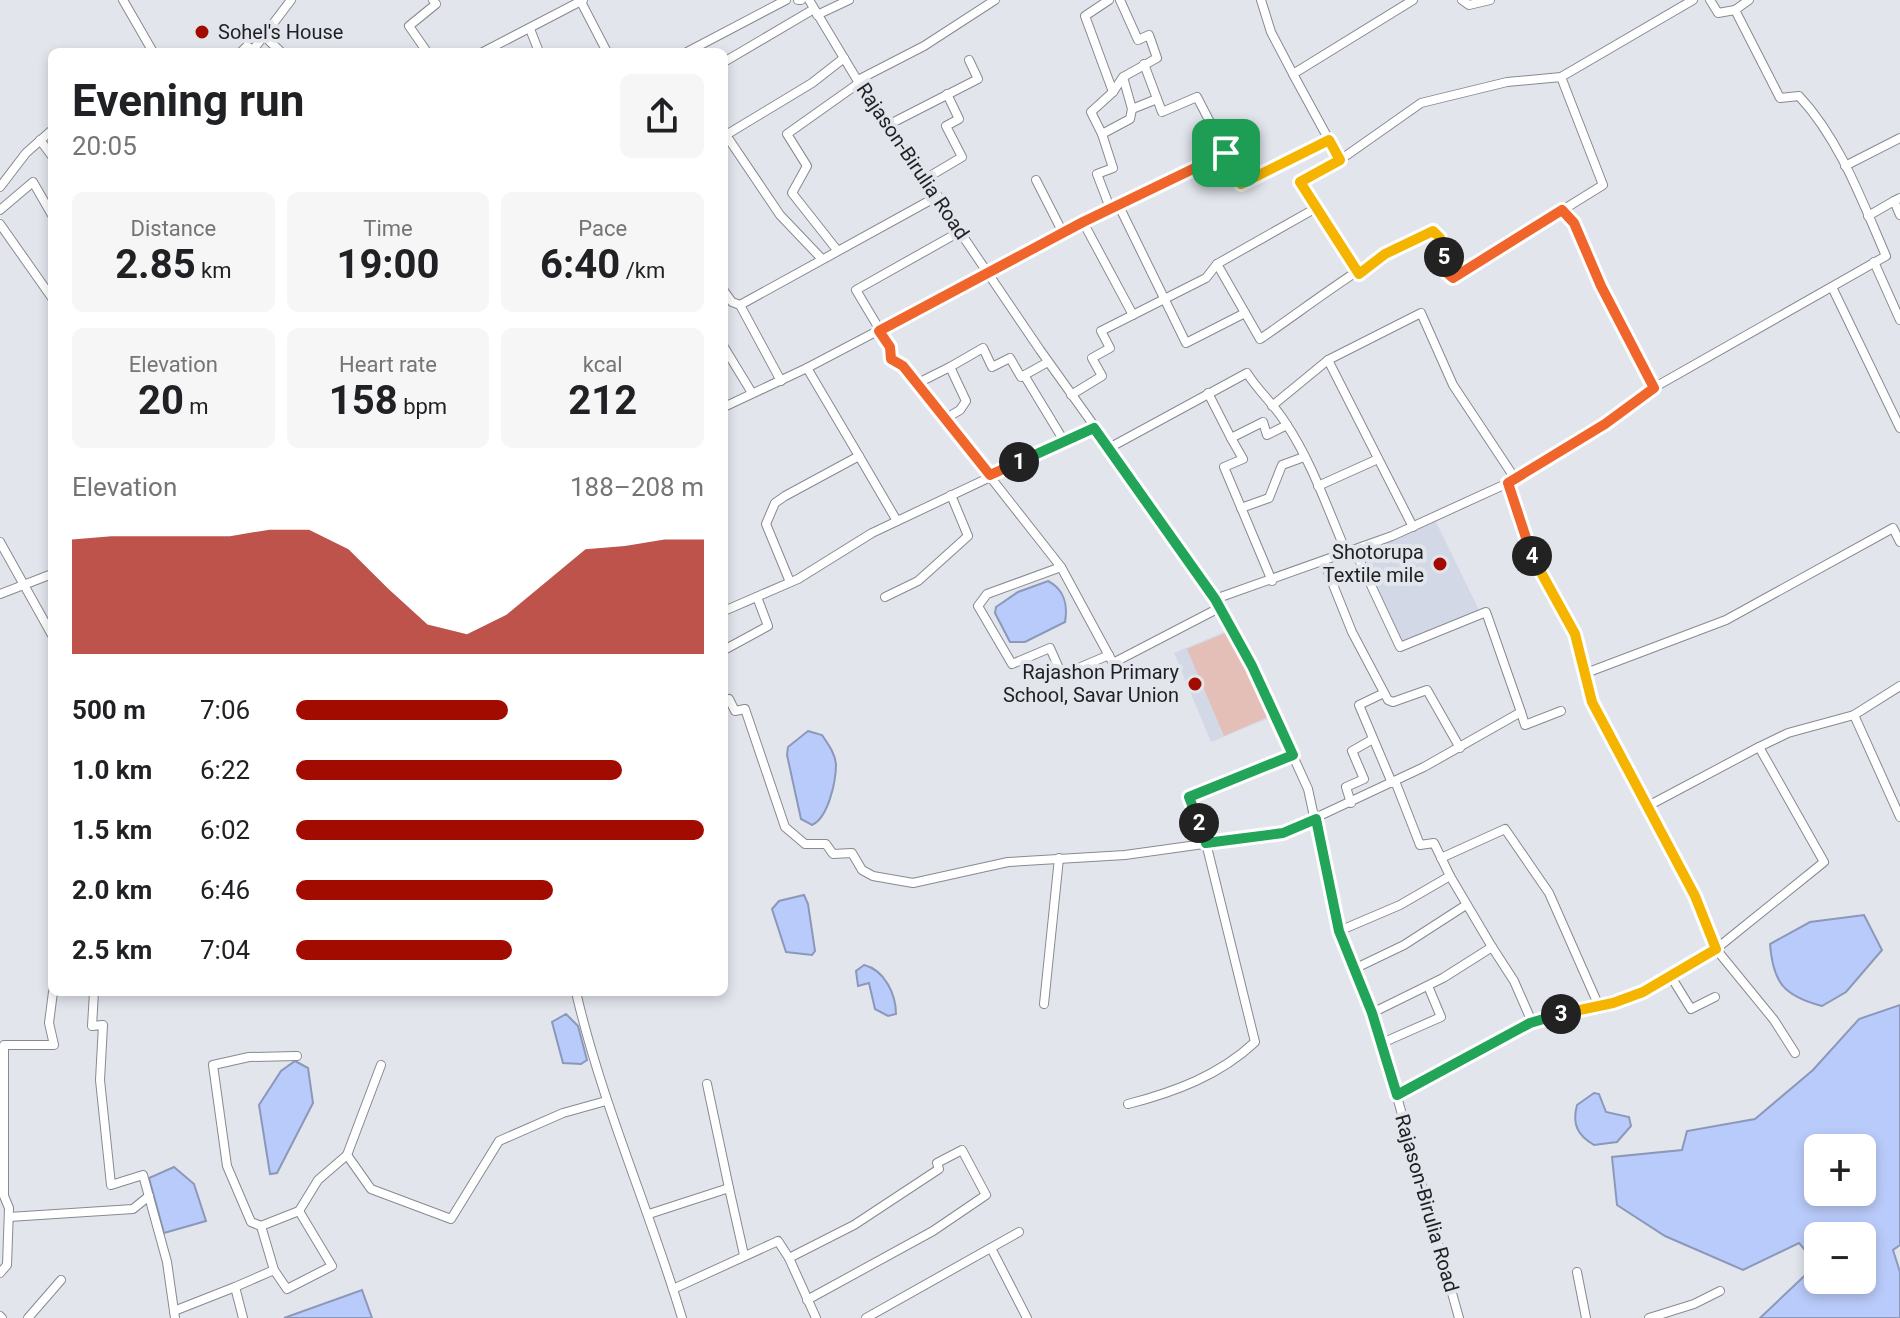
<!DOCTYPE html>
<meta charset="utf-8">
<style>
:root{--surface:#fff;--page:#f6f6f6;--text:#202124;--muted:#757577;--accent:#a20b00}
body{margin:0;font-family:Roboto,sans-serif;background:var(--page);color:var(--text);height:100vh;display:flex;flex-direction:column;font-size:30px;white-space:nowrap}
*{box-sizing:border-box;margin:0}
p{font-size:26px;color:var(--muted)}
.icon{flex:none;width:44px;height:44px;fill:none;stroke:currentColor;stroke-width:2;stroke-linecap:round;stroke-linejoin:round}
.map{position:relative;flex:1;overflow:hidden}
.details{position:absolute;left:48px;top:48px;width:680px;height:948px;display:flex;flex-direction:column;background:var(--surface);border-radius:12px;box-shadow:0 4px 12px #0003}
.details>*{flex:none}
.tools{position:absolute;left:1804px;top:1134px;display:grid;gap:16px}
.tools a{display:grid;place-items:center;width:72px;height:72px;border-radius:12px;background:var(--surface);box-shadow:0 4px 12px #0003;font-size:40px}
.pin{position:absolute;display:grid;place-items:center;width:68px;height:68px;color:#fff;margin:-34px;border-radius:16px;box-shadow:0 4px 12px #0006}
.km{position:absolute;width:40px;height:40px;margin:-20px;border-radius:50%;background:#222;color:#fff;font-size:22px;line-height:40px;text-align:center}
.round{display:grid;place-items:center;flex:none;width:84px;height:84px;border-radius:12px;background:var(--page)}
.head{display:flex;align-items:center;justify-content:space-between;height:136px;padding:0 24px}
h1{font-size:44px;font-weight:700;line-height:60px}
.figures{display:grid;grid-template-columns:repeat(3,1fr);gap:12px;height:136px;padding:8px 24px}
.figures div{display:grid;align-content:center;border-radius:12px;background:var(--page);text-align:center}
.figures b{font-size:40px;font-weight:700}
.figures small{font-size:22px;font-weight:400}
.figures p{font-size:22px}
.chart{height:224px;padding:16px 24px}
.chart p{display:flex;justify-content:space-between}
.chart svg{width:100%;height:144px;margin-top:8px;fill:var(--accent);opacity:.7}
ul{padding:0 24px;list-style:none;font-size:26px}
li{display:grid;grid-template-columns:128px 96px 1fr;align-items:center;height:60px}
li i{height:20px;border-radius:10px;background:var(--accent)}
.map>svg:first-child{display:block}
</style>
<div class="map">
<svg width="1900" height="1318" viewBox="0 0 1900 1318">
<rect width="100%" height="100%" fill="#e2e5ec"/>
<g fill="#d2d8e6">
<polygon points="1435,520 1479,610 1402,645 1359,551"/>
<polygon points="1236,627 1277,715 1211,742 1174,653"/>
</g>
<polygon fill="#e4bfb8" points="1235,629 1272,715 1224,736 1187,649"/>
<g fill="#b9cbfa" stroke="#8b98b9" stroke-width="2" fill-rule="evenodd">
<path d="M1048,581C1064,589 1068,605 1065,622L1025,642H1010L995,613L996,607L1018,592Z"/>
<path d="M808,731L822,735C828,744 835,753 836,764C836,782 828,818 812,825L801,819L787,755L788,747Z"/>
<polygon points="804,895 808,904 815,951 812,955 786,952 772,909 779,901"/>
<path d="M1864,915L1882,950L1846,992L1822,1006C1784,996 1773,983 1770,944L1810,922Z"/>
<path d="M864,965C885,970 896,995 896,1014L888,1016L875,1009L869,983L858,986L856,971Z"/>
<path d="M1900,1005V1245L1893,1250L1900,1272V1318H1760L1817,1264L1799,1243L1743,1270L1665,1236L1617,1205L1612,1157L1682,1150L1687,1131L1755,1119L1813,1070L1859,1019ZM1818,1148H1862V1192H1818ZM1818,1236H1862V1280H1818Z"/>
<polygon points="566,1014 578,1026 587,1060 581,1064 563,1063 552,1022"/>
<polygon points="295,1061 308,1068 313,1103 277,1173 270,1174 259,1105 281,1071"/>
<path d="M1594,1093L1599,1094L1606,1112L1629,1117L1631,1126L1617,1142L1594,1145C1577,1135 1572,1124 1577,1105Z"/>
<polygon points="174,1167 194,1184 206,1221 164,1233 149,1178"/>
<polygon points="362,1290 372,1318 284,1318"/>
</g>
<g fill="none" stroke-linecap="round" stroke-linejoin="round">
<defs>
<g id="minor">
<polyline points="123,0 153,52"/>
<polyline points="580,0 607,52"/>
<polyline points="798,0 801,0"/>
<polyline points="809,0 859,83 1040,350 1180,546 1252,666 1308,789 1339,931 1382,1043 1459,1318"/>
<polyline points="1109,0 1085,16 1113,92"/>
<polyline points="1120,0 1138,40 1149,35 1157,58 1123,77 1132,109 1130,119 1102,134 1091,112 1113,92 1123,77"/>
<polyline points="1261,0 1271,32 1293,74"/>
<polyline points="1462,0 1469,5 1490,0"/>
<polyline points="1710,0 1718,13 1735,10"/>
<polyline points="817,15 849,0"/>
<polyline points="530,29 539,52"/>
<polyline points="263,35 281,52"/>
<polyline points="241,52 247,46 253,50 291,0"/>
<polyline points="427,52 409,26 436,4 433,0"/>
<polyline points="483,52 583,0"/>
<polyline points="687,52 786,0"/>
<polyline points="724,62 814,9"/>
<polyline points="1144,64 1162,112 1197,97 1226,153"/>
<path d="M1561,77L1507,82L1421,103L1340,160L1300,182L1316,208L1217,264L1260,339C1300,313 1395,237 1436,232L1447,273L1453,278L1603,185L1561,77L1693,0"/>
<polyline points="858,80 924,46 995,0"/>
<polyline points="1132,109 1157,99"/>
<polyline points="888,125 978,79 969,60"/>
<polyline points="1102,134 1113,168 1097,174 1110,208"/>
<polyline points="40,140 52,156"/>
<polyline points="1329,140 1340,160"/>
<polyline points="1845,166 1900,138"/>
<polyline points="925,179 962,157 946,126 959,119 947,94"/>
<polyline points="1036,180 1063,233"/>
<polyline points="0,187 26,153 52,130"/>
<polyline points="1900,198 1894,201 1900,215"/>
<polyline points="1118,204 1186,343 1245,313"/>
<polyline points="1316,208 1359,274"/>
<polyline points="0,210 33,182 52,215"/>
<polyline points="1562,210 1574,223 1621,326 1654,388"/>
<polyline points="1868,216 1894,201"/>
<polyline points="1083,222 1133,315"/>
<polyline points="0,224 52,298"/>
<polyline points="961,231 856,290 890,347 891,359 903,366 1061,567 1113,663 1219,608"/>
<polyline points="837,250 792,193 807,166 787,134 859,83"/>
<polyline points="821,258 780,215 726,135 812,83 844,58"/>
<polyline points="1874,262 1900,320"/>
<polyline points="1832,287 1900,428"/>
<polyline points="724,291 732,302 740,305"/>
<polyline points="724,347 752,393"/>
<polyline points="1024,375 1064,441"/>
<polyline points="781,381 740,305 938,196"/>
<polyline points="916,384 950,367"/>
<polyline points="1208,393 1231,438"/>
<polyline points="1071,395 1102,376 1092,358 1110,348 1101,331 1206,278 1217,264"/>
<polyline points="1272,406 1328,360"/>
<polyline points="724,407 807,368 1163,181 1226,153 1241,184 1329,140 1293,74 1413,0"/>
<polyline points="943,420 960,410 966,401 950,367 983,348 992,367 1010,358 1021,377 1048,362"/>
<path d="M1109,448L1247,373C1258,391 1274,404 1285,422C1312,462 1328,510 1347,554"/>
<polyline points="859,456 897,521"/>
<polyline points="1318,486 1378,459"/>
<polyline points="1241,508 1269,498 1282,465 1304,457"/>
<polyline points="1413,527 1328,360 1421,313 1453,385 1514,477"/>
<polyline points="0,542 52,635"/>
<polyline points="1324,562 1352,632 1388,700 1393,702 1427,690 1460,748"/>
<polyline points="1061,567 987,594 978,606 1012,664 1050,648 1062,675 1109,655"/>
<polyline points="1272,581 1224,467 1243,459 1231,438 1263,422 1267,435 1287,425"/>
<polyline points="790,582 766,524 775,503 785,496 859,456 807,368"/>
<polyline points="0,594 52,574"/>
<polyline points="885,597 918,581 968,536 951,495"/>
<polyline points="1215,599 1392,536 1508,483"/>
<polyline points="724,611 798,579 872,533 1094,428"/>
<polyline points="724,650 768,626 757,597"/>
<polyline points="1586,673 1726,620 1893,528 1900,542"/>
<polyline points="1384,693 1359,705 1392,783"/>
<polyline points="724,701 729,699 735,711 745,709 785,827 805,844 826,844 833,854 852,853 862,870 873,876 913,883 1008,862 1125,855 1283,833 1424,767 1521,712 1486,612 1400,647 1355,551"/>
<polyline points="1521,712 1525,725 1561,711"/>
<polyline points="1854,715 1900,817"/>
<polyline points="1351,803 1346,787 1364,779 1352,751 1373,739"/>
<polyline points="1648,806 1759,747"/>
<polyline points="1441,858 1505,829 1549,893 1598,1004"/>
<polyline points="1450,876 1492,947"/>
<polyline points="1339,931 1400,905 1450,876 1434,843 1420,845 1395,781"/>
<polyline points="1354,969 1404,945 1466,905"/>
<polyline points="1670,975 1691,1009 1715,997"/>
<polyline points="94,992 92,1026 103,1025 100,1080 111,1185 143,1175 167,1262 175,1318"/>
<path d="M576,992C602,1104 649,1208 682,1318"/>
<polyline points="1044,1004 1059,858"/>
<polyline points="1372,1013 1443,978 1492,947 1514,981 1532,1022"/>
<polyline points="1382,1043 1441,1017 1428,986"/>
<polyline points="1795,1053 1774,1020 1716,949 1824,862 1759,747 1788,733 1854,715 1900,686"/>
<polyline points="707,1084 729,1188"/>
<path d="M1397,1095L1530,1023L1596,1004L1613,1003L1643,992L1716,949L1695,896L1592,702L1575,634L1537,569L1518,522L1508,483L1605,424L1641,395L1886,256C1862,201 1840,140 1799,96L1780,98L1735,10L1749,0"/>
<path d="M1128,1104C1175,1092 1220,1075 1255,1042L1206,843L1189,797L1293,755"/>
<polyline points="347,1155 381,1065"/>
<polyline points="649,1214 729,1188 744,1255"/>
<polyline points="9,1217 133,1209 149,1196"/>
<polyline points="261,1226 251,1222 227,1166 213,1065 249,1057 297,1056"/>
<polyline points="991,1248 1027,1318"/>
<polyline points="274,1270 287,1289 332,1266 299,1211"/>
<polyline points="1577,1272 1586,1318"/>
<polyline points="0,1273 7,1265 9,1208 4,1196 4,1045 54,1045 49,1023 53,992"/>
<polyline points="673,1289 778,1241 789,1258"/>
<polyline points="807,1300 933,1231 986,1195 962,1150 937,1163 939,1169 854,1225 789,1258 816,1318"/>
<polyline points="174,1311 235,1287"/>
<polyline points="0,1316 2,1318"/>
<polyline points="28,1318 61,1280"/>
<polyline points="243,1318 235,1287 274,1270 261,1226 299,1211 318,1180 347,1155 371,1189 451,1219 499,1141 563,1113 606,1101"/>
<polyline points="866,1318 1019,1232"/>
<polyline points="1649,1318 1694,1304 1720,1291"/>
</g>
</defs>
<use href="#minor" stroke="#878a90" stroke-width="10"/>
<use href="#minor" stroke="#fff" stroke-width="8"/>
</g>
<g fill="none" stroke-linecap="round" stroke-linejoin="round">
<defs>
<polyline id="split-1" points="1019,462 990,475 903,366 891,359 890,347 879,331 1083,222 1226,153"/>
<polyline id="split-2" points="1019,462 1094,428 1215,599 1252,666 1293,755 1189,797 1199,823"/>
<polyline id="split-3" points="1199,823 1206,843 1283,833 1316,819 1339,931 1372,1013 1397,1095 1530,1023 1561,1014"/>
<polyline id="split-4" points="1532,556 1575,634 1592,702 1695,896 1716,949 1643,992 1613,1003 1561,1014"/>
<polyline id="split-5" points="1444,257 1447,273 1453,278 1562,210 1574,223 1601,286 1654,388 1605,424 1508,483 1532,556"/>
<polyline id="split-6" points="1226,153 1241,184 1329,140 1340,160 1300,182 1359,274 1385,254 1433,231 1440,238 1444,257"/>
</defs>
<use href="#split-1" stroke="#fff" stroke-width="16"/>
<use href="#split-2" stroke="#fff" stroke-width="16"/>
<use href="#split-3" stroke="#fff" stroke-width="16"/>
<use href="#split-4" stroke="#fff" stroke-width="16"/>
<use href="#split-5" stroke="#fff" stroke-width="16"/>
<use href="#split-6" stroke="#fff" stroke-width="16"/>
<use href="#split-1" stroke="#f0652b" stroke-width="10"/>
<use href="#split-2" stroke="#22a559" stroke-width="10"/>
<use href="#split-3" stroke="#22a559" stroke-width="10"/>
<use href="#split-4" stroke="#f5b400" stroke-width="10"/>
<use href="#split-5" stroke="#f0652b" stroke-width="10"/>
<use href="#split-6" stroke="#f5b400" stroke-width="10"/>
</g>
<g fill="#a20b00" stroke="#e2e5ec" stroke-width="3">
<circle cx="202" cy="32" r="8"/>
<circle cx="1440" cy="564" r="8"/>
<circle cx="1195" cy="684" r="8"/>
</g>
<g text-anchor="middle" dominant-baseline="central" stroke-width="8" stroke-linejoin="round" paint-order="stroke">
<g font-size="20" fill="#1f2022" stroke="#e2e5ec" text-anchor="end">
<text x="218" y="32" text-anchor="start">Sohel's House</text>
<text x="1424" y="552">Shotorupa<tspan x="1424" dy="23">Textile mile</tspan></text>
<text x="1179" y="672">Rajashon Primary<tspan x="1179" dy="23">School, Savar Union</tspan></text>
</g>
<g font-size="20" fill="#1f2022" stroke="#e2e5ec">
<text transform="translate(913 161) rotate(56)">Rajason-Birulia Road</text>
<text transform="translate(1427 1203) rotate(74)">Rajason-Birulia Road</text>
</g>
</g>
</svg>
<div class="tools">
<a>+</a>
<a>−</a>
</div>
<div class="pin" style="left:1226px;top:153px;background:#1e9e55"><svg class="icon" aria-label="arrive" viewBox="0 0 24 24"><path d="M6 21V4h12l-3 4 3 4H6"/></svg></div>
<b class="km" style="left:1019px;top:462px">1</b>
<b class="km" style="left:1199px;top:823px">2</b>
<b class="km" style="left:1561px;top:1014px">3</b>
<b class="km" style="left:1532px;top:556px">4</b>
<b class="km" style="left:1444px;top:257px">5</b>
<section class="details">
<div class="head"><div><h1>Evening run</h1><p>20:05</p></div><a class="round"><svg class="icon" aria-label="share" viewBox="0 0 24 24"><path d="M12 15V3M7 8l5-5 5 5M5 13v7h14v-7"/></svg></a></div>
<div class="figures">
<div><p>Distance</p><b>2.85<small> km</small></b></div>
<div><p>Time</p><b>19:00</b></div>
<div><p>Pace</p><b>6:40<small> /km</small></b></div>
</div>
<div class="figures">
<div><p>Elevation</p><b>20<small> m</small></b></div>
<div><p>Heart rate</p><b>158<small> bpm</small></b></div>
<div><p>kcal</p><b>212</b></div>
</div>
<div class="chart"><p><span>Elevation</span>188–208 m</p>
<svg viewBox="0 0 160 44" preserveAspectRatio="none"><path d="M0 44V9L10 8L20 8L30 8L40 8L50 6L60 6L70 12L80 24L90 35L100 38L110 32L120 22L130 12L140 11L150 9L160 9V44z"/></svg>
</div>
<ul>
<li><b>500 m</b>7:06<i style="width:52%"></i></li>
<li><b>1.0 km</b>6:22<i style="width:80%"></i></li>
<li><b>1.5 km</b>6:02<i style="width:100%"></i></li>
<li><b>2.0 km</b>6:46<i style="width:63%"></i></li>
<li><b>2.5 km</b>7:04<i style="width:53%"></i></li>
</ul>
</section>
</div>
